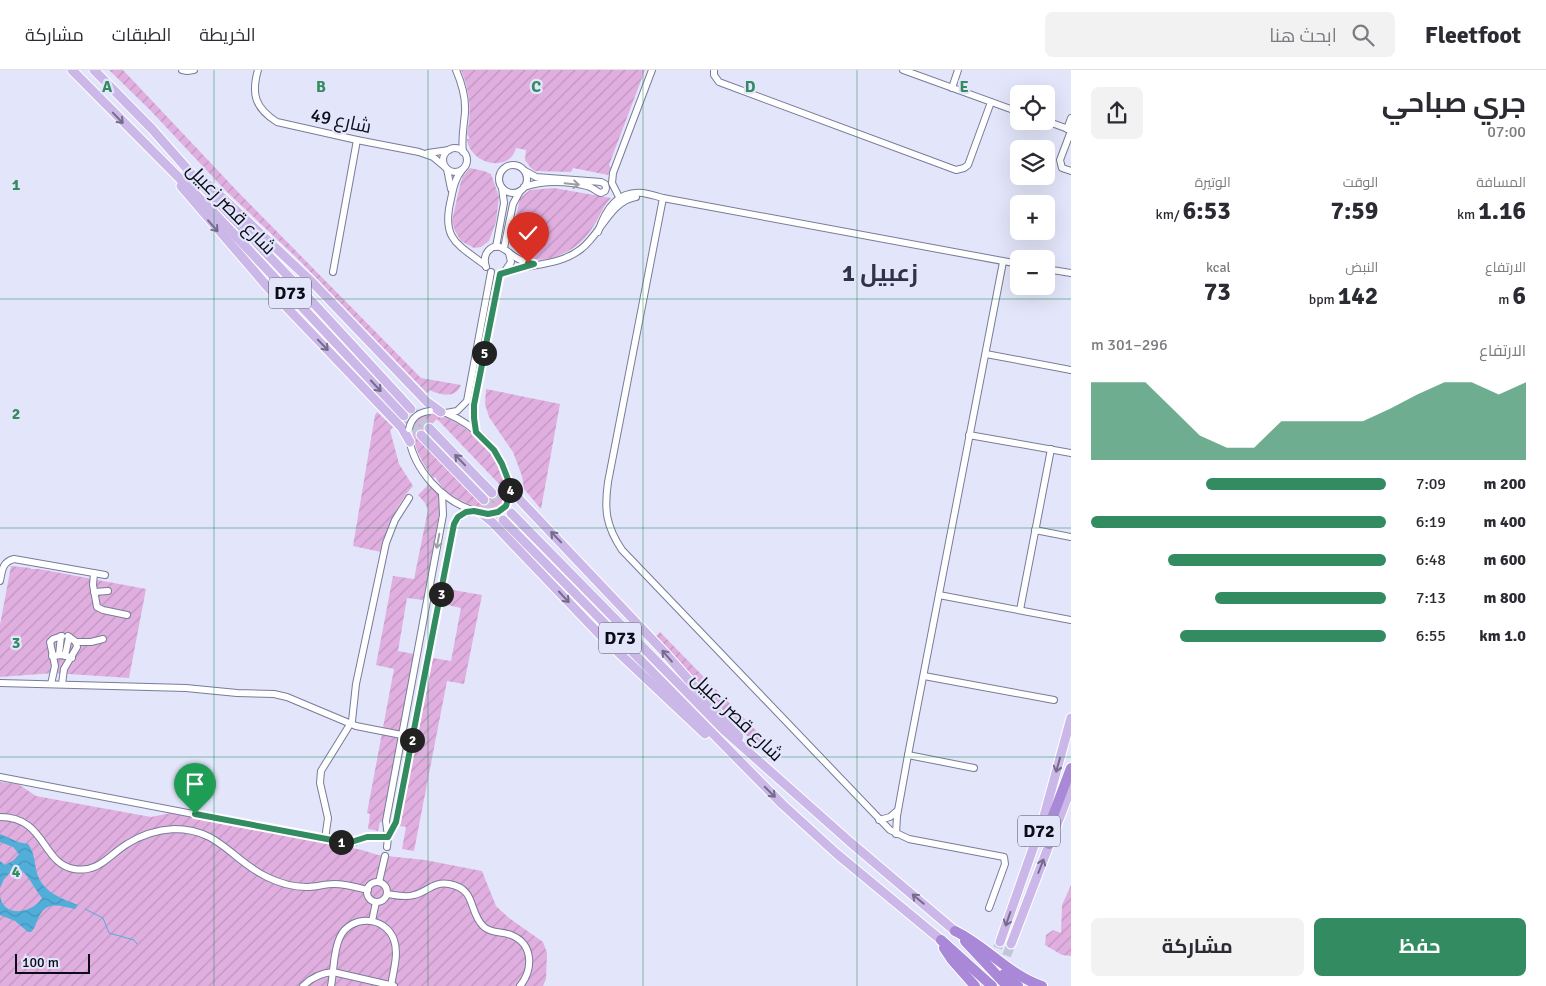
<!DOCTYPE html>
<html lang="ar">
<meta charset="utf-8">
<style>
:root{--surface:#fff;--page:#f2f2f3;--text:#2b2b33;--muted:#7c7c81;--line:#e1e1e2;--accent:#328b61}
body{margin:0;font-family:Signika,Cairo,sans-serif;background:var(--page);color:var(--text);direction:rtl;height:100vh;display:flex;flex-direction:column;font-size:19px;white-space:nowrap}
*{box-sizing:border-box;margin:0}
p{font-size:16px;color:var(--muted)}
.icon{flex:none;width:28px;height:28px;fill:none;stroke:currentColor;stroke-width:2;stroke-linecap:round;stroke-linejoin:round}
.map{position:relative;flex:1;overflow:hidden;direction:ltr}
.drawer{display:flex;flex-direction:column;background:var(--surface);width:475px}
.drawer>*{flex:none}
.controls{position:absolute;left:1010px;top:15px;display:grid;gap:10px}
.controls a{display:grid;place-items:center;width:45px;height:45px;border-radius:8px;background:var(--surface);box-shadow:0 5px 20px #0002;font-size:25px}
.scale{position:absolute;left:15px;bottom:12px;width:75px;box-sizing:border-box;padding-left:5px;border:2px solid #0b0c17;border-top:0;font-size:14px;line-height:18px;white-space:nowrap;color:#0b0c17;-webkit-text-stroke:4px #e3e6fa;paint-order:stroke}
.pin{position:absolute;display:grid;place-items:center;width:42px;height:42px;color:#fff;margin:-51px -21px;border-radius:50% 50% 50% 0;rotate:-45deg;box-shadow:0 0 5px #0007}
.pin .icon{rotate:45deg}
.km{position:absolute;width:25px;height:25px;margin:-12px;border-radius:50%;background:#222;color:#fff;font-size:14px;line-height:25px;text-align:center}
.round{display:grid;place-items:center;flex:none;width:52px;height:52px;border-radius:8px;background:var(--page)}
.headline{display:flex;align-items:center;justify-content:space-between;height:85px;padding:0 20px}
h1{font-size:28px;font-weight:700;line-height:38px}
.figures{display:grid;grid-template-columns:repeat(3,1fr);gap:8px;height:85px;padding:5px 20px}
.figures div{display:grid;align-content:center}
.figures b{font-size:25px;font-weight:700}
.figures small{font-size:14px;font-weight:400}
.figures p{font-size:14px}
.chart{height:140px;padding:10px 20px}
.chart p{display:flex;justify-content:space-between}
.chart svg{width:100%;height:90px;margin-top:5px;fill:var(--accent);opacity:.7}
.action{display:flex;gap:10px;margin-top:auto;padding:10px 20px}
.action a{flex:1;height:58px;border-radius:8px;background:var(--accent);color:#fff;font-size:20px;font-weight:700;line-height:58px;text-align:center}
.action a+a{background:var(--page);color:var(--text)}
ul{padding:0 20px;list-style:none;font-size:16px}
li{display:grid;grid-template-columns:80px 60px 1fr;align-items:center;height:38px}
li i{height:12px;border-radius:6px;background:var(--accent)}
header{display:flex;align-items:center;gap:30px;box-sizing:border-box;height:70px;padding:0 25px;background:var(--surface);border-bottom:1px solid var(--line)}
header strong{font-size:24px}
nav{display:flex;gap:28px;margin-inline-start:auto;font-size:18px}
.search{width:350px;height:45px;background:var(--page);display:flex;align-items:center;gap:12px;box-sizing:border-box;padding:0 18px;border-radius:8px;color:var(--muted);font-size:19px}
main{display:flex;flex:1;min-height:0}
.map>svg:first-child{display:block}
</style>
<header>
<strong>Fleetfoot</strong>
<div class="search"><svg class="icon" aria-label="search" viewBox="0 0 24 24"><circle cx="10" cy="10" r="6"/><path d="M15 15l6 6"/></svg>ابحث هنا</div>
<nav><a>الخريطة</a><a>الطبقات</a><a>مشاركة</a></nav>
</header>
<main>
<section class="drawer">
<div class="headline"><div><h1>جري صباحي</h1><p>07:00</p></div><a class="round"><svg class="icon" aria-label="share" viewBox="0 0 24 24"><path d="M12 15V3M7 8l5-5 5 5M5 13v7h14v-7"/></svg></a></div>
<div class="figures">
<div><p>المسافة</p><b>1.16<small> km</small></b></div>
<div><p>الوقت</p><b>7:59</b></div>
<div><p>الوتيرة</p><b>6:53<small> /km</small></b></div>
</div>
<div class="figures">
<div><p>الارتفاع</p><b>6<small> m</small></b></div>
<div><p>النبض</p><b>142<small> bpm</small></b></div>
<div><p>kcal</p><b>73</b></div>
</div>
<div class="chart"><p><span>الارتفاع</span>296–301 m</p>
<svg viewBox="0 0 160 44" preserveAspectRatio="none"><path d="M0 44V6L10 6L20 6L30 19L40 32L50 38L60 38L70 25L80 25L90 25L100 25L110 19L120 12L130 6L140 6L150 12L160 6V44z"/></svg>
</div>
<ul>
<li><b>200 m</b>7:09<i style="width:61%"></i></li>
<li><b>400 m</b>6:19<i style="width:100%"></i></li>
<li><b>600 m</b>6:48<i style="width:74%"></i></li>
<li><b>800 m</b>7:13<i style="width:58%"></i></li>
<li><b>1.0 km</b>6:55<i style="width:70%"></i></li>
</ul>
<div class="action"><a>حفظ</a><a>مشاركة</a></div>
</section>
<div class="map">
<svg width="1071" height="916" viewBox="0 0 1071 916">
<defs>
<pattern id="garden-furrows" width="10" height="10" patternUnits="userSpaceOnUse" patternTransform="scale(1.25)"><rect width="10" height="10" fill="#e0afe0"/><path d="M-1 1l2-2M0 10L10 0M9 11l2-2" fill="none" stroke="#bf95bf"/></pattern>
<pattern id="water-waves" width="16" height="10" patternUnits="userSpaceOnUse" patternTransform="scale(1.25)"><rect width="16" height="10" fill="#50aed9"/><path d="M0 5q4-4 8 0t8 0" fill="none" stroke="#4494ba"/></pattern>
</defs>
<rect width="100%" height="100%" fill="#e3e6fa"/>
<g fill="url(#garden-furrows)" fill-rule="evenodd">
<path d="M109,0H123L239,123L421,308L461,315C456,328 441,326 430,320L427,323L298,189L227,122L150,40Z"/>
<path d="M461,0H645L609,95L611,98L608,105L573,98L571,102L535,101L531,98L525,90L526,80L516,78C510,103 470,95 467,69H470L467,64C472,41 470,22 461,0Z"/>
<polygon points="470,98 484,101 491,104 499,127 496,152 489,171 481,177 474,178 461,171 455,161 452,151 460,115 463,106"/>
<path d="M554,118L611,128C602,137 599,149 591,160C579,179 550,195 528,188C519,186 512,179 511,170L520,128L530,120Z"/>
<polygon points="486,319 560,334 541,439 524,419 522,406 513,382 489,347 485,334"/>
<path d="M377,342L393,357L390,360L399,394L413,416C396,435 387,458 381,482L353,476L375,345Z"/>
<path d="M435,344C465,351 508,389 505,422C502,454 460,432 446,421C441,417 439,412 435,407L433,408C420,391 394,343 435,344ZM437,349L501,416L481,434L417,368Z"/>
<polygon points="429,414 438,421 441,433 424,530 407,528 398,581 414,584 384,752 380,752 378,761 368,759 370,744 367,743 394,599 376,595 393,506 414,509 428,440 425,433 418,425"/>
<polygon points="11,496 31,498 31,499 39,499 146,519 129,608 54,603 0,607 0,555"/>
<polygon points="453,520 482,525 464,614 447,611 414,781 402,779 406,757 400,756 433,588 451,591 461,538 443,534 445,524"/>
<polygon points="660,562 775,680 778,684 773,690 726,646 655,567"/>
<polygon points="0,712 18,714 36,726 151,747 171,743 362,780 378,785 425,790 482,801 496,836 509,848 543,872 547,883 546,909 543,916 0,916"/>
<polygon points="1071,815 1071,886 1062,885 1045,875 1046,865 1053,860 1061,863 1062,835"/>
</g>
<path fill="url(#water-waves)" d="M0,764L18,772L28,774C34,782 34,789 36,799C40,821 60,828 78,835L75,839C57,835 45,830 37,851C35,856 35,858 31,862H28L15,851L0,845V825C2,848 32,844 42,828C37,822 27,804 21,800C19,799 16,799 13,799L4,809L0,818V791L5,795L14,790L19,784L13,777L0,772Z"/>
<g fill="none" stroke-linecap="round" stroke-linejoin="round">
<polyline stroke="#50aed9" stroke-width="1" points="85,839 103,848 109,863 134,870 137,874"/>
<g stroke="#c3c5d8" stroke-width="9" stroke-dasharray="9 4.5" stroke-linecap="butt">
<polyline points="412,340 429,358"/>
<polyline points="404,346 421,365"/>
<polyline points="492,423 511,443"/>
<polyline points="484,430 503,450"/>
<polyline points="997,911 1011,874"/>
<polyline points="983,916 1000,872"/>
</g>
<defs>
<g id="minor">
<polyline points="182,0 187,1 194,0"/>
<path d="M258,0C251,24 255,38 277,52L357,70L419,82L433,87L445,97"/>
<path d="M456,0C462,14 466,27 465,42C464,56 461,68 463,82"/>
<polyline points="714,0 714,5 719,12 956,100 964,98 968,95 991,32"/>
<polyline points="903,0 1019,42"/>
<polyline points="952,18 958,0"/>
<polyline points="1046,51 1071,60"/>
<polyline points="1067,59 1071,48"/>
<polyline points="1071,61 1060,90 1062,98 1071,101"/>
<circle cx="455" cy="90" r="12"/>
<polyline points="428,83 449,80"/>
<circle cx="513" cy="109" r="14"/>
<polyline points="447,99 451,119"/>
<path d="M462,100C455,108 453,119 451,129C441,169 457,174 485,195"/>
<path d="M524,117C543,110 568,111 587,116C593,117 596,122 601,123L605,121L606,118L605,114L601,112L536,107L525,101"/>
<path d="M663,128L608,412C604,440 606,456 622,480L890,760L909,769L1004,787L1005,794L989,838"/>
<polyline points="621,131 612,113 613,103 652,0"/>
<path d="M598,162C605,140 617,120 643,123C649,124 656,126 663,128L1019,194"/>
<polyline points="496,177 504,133 502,118"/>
<polyline points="504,178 513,134 520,121"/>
<path d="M486,197C484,191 484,186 488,181C498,170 507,182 515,187C520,190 525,192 530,194"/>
<polyline points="1046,199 1071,203"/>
<polyline points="505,201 511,192 509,183"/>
<polyline points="333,202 357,70"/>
<path d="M503,203C529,193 558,197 581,179C601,164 610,131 636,127"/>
<polyline points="986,284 1071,300"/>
<polyline points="446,343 457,341 467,331 491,202"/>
<path d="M446,343C475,355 505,383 509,415"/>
<polyline points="476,361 474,348 474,335 500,204"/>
<polyline points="969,365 1071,383"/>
<path d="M409,368C414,400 442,430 472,440"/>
<polyline points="1035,460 1071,467"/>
<polyline points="94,503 93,515 97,537 103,540 127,545"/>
<path d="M0,511C2,501 2,492 14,489L105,505"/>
<polyline points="94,522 108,521"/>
<polyline points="939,525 1071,550"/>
<polyline points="1020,540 1051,379"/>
<polyline points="76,572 91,572 103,569"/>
<polyline points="59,585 61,566"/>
<polyline points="52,586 63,585 72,588"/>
<polyline points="65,586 69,567"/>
<polyline points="924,606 1054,630"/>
<polyline points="0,613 186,618 237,623 274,624 287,627 356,656 412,667"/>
<polyline points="51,614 55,596 50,572 53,569 62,566"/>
<polyline points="62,614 64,599 77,577 76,572 68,566"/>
<polyline points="908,685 974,698"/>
<polyline points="0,707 345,773 355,772 367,767 388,767"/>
<path d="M0,747C46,747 41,793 74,799C99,803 109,785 127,774C141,765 157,760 174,759C220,759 231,790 267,807C279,813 293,817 307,817C316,817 325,814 334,814C345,814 356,817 368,820"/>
<polyline points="879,750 890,747 897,741"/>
<polyline points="896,764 897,746 908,685 1003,192"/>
<polyline points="388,767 396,752 454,454 462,444 475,441"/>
<polyline points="325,769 328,748 320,713 321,701 352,651 356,614 386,473 395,450 409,428"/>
<polyline points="387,777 388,767 386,751 443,445 442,423"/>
<polyline points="379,812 385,786"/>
<circle cx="377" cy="822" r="10"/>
<path d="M387,824C396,825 405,828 414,825C427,822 434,811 449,814C477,819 468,841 483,856C491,864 502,861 511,865C534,874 533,900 520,916"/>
<polyline points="372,851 376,832"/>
<path d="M303,916C312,907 321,903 333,902L394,916"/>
<path d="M331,916C334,901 333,881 340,867C351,844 386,846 394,870C399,884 393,902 391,916"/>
</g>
<g id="major">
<polyline points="72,0 217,146 404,346"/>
<polyline points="94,0 152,59 196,109 305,224 411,339"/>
<polyline points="209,115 313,213 427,332 441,342"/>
<polyline points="181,116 272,222 402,358 410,372"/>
<polyline points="429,358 492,423"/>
<polyline points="421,365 484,430"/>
<polyline points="509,412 520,430 665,583 739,667"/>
<polyline points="481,443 492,452 601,566 705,664"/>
<polyline points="511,443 726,662 850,772 955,861"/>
<polyline points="503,450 782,734 837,784 941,870"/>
<polyline points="1000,872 1043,750 1071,648"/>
<polyline points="1011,874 1071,718"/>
</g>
<g id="highway">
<polyline points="1049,774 1049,759 1051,751 1071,698"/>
<path d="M955,861C986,876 1009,905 1042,916"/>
<polyline points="941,870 992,916"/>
<polyline points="965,871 1007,916"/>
<polyline points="944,878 952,890 975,916"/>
<polyline points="1004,904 1018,916"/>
</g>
</defs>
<use href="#minor" stroke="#777c99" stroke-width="8"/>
<use href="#major" stroke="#fff" stroke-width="11"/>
<use href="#highway" stroke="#fff" stroke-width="12"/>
<use href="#minor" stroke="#fff" stroke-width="6"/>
<use href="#major" stroke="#cbb8e8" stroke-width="9"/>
<use href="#highway" stroke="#a988d8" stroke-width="10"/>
<defs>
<g id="minor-bridge">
<path d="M409,359C411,348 419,342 430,341"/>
<path d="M488,444C500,444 507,438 509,426"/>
</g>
</defs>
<use href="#minor-bridge" stroke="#777c99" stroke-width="8" stroke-linecap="butt"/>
<use href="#minor-bridge" stroke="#fff" stroke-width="6"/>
</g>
<defs><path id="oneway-shaft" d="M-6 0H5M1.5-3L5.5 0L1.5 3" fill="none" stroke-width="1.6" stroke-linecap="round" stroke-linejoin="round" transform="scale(1.25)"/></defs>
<g stroke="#756b8a">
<use href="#oneway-shaft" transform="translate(118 48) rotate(46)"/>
<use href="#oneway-shaft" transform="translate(213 156) rotate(49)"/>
<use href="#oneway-shaft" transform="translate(323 275) rotate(46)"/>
<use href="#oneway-shaft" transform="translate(376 316) rotate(47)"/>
<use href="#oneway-shaft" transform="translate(460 390) rotate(-134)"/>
<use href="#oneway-shaft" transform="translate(556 467) rotate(-134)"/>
<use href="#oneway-shaft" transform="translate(564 527) rotate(47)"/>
<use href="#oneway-shaft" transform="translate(667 586) rotate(-131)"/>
<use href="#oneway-shaft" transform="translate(1058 695) rotate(106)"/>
<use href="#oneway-shaft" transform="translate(770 722) rotate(45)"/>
<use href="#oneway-shaft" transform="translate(1041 796) rotate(-69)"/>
<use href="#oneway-shaft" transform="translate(918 829) rotate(-140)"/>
<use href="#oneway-shaft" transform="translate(1008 849) rotate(109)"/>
</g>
<g stroke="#9d9ea2">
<use href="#oneway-shaft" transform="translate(572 114) rotate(6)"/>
<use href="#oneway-shaft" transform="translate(438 471) rotate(101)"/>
</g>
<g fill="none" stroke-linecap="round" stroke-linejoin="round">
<defs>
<polyline id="route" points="195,744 348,773 367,767 388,767 396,752 454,454 458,447 466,442 474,441 488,444 498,442 506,436 509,426 509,412 502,394 494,380 476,362 474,348 474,335 500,204 534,194 528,193"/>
</defs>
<use href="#route" stroke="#fff" stroke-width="10"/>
<use href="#route" stroke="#328b61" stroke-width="6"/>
</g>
<path fill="none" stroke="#328b61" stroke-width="1" stroke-opacity="0.55" d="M214,0V916M428,0V916M643,0V916M857,0V916M0,229H1071M0,458H1071M0,687H1071"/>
<g text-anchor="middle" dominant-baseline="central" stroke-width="4.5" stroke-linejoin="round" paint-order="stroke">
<g fill="#e3e6fa" stroke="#4c4d5b" stroke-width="1">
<rect x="269" y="207.5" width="42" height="31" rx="4"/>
<rect x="599" y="552.5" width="42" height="31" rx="4"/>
<rect x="1018" y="745.5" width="42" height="31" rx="4"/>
</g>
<g font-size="18" font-weight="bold" fill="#0b0c17">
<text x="290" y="223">D73</text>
<text x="620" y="568">D73</text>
<text x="1039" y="761">D72</text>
</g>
<g font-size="19" fill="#0b0c17" stroke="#e3e6fa">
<text transform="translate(341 51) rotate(12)">شارع 49</text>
<text transform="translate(231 139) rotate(46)">شارع قصر زعبيل</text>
<text transform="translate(737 647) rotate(44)">شارع قصر زعبيل</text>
</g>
<g font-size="24" font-weight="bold" fill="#2f324b" stroke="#e3e6fa">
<text x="880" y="203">زعبيل 1</text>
</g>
</g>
<g font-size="16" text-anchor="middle" font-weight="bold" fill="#328b61" stroke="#e3e6fa" stroke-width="4.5" stroke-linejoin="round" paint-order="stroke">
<text x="107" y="22">A</text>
<text x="321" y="22">B</text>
<text x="536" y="22">C</text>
<text x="750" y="22">D</text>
<text x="964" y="22">E</text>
<text x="16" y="120">1</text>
<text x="16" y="349">2</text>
<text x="16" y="578">3</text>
<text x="16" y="807">4</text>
</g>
</svg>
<div class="controls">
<a><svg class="icon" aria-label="locate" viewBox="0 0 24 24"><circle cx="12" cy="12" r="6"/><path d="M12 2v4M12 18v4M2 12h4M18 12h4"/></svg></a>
<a><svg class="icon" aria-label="layers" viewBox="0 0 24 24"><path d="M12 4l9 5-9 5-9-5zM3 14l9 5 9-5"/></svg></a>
<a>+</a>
<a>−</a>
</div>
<div class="scale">100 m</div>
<div class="pin" style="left:195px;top:744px;background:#1e9e55"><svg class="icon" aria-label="arrive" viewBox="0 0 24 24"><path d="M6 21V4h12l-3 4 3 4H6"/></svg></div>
<div class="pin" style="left:528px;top:193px;background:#d93025"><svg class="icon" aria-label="check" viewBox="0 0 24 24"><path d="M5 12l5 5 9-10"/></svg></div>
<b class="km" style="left:341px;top:772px">1</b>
<b class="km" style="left:412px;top:670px">2</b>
<b class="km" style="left:441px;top:524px">3</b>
<b class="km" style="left:510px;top:420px">4</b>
<b class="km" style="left:484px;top:283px">5</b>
</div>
</main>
